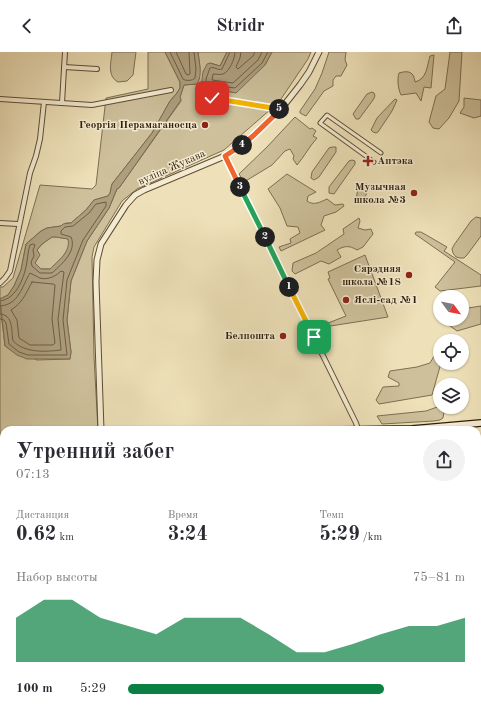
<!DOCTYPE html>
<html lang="ru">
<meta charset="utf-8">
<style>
:root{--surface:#fff;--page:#f2f2f3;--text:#2b2b33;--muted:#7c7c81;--accent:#0b8043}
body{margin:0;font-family:"Old Standard TT",serif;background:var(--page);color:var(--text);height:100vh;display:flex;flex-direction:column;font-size:15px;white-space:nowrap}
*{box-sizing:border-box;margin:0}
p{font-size:13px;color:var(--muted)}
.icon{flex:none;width:22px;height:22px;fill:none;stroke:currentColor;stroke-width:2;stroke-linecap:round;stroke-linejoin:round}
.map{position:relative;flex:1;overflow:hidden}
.panel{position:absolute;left:0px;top:374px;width:481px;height:286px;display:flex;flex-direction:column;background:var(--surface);border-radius:12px 12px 0 0;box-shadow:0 1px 3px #0004}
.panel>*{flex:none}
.needle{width:26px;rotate:122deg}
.controls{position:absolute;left:433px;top:238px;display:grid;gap:8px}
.controls a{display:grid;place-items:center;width:36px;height:36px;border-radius:50%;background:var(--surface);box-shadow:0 1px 3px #0004;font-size:20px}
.pin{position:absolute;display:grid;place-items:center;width:34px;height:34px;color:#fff;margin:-17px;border-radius:8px;box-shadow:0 2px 6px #0006}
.km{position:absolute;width:20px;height:20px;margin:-10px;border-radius:50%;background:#222;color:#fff;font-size:11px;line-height:20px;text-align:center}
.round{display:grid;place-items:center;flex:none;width:42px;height:42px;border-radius:21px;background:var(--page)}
.headline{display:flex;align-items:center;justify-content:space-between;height:68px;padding:0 16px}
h1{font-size:22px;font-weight:600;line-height:30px}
.metrics{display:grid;grid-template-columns:repeat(3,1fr);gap:6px;height:68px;padding:4px 16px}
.metrics div{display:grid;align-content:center}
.metrics b{font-size:20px;font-weight:600}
.metrics small{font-size:11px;font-weight:400}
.metrics p{font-size:11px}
.chart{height:112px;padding:8px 16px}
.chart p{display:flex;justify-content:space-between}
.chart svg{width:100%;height:72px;margin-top:4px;fill:var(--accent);opacity:.7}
ul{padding:0 16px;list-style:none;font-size:13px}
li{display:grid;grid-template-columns:64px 48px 1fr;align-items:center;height:30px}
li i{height:10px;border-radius:5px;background:var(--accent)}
header{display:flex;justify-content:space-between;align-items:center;height:52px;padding:0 16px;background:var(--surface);font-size:18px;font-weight:600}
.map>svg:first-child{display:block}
</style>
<header><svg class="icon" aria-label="back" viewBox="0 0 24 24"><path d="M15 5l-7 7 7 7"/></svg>Stridr<svg class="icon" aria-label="share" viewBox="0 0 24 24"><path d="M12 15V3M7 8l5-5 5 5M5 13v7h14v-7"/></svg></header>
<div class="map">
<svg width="481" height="660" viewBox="0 0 481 660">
<rect width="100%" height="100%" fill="#eee1b9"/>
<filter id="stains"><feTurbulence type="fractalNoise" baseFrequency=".005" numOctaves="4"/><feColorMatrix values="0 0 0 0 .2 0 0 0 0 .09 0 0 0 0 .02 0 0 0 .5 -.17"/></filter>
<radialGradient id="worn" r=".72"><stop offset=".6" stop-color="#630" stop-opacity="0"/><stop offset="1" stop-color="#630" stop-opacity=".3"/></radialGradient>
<g fill="#cdc09b" stroke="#7e6e52">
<path d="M112,0H136L133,23L127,29L118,30C107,24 111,11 112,0Z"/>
<polygon points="148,0 165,0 180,30 180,36 177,41 170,49 152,81 112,132 110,141 108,144 94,148 86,158 71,171 66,171 61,174 47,176 41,179 26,192 21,218 14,234 8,243 0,247 0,235 3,235 13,226 40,133 92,137 96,133 106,46 148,37"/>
<polygon points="198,0 227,0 220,14 210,11 203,20 265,13 272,0 311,0 308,7 279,50 224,98 137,137 122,149 94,195 92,205 94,305 98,378 4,378 4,407 0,407 0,253 5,294 37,308 70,307 71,300 67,268 71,229 87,189 109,156 117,137 119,136 181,49 180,45 184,33 196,32 200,17"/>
<polygon points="329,0 346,0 345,8 347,13 341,24 336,24 333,28 333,34 324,39 306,64 300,61 300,59 315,37 322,21"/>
<polygon points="450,0 462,0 459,49 449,66 439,77 433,76 429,70 436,44 445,37"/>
<path d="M434,3L431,36L424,35L421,49L416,41L401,43C398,37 397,27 399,21C409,18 414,20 415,30C427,27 427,14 430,4Z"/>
<polygon points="372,40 374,41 375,44 373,48 359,67 356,67 353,62 367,42"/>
<polygon points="464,46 481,48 481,64 474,66 460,61 464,55"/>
<polygon points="395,47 397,48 392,59 378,80 376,81 373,80 371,78 377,66"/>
<path d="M295,65L310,77L312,76L316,79L313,84L317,86C309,95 304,105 297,113L293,107L294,104L290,97L285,99L272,113L244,130L239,122L267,95Z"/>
<polygon points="332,95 336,95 336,100 319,125 314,128 311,126 312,120 329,96"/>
<polygon points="352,108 355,109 355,112 334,142 329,141 329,135 349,109"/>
<path d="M287,122L316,140L308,144L307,149C314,154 320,150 327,147L335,153L343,152L344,154L336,160L324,164L321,173L325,178L281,199L279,195L291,191L290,187L300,181L298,175L287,174L280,156L268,137Z"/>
<path d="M363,131L367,132L369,134L366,143L363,148L359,149L357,146C356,141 359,135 363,131Z"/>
<polygon points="476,165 481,166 481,184 467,203 464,206 460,206 456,205 453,201 452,197 454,193 471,169"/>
<path d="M359,166L360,169L358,176L365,178L371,177L373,182L363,195L357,198C349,193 344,194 337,198L341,205L329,212L321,209L295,222L292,219L293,211L316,201L344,182L343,177Z"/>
<polygon points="416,180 421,180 447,195 444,199 481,223 481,234 440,239 435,235 455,210 415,182"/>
<path d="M52,185H56L69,187C71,200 58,209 50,217H41L35,211L39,203L37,198L42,192Z"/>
<polygon points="365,203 388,265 324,275 323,273 346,264 328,227 330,226 328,220"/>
<polygon points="481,254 481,272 457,279 446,271 445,267 462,267 462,257"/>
<polygon points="440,294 440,311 441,311 432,343 379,352 376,348 383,335 399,334 399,331 388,325 390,319 417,315 430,311"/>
<polygon points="440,354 451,355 444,360 443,366 440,368 434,369 382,372 377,364 426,359"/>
<polygon points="0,480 4,482 4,528 0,551"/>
<polygon points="240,656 294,656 294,659 296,660 244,660"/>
</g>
<g fill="#ad9e7d" stroke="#7a6a4f" fill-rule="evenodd">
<path d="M165,0H198C199,10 203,23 197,32L184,33L180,45L181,48L119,136L117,137L109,156L87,189L71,229L67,268L71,300L70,307H27L17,303L5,294L0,247L8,243L14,234L21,218L26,192L41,179L47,176L61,174L63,172L71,171L86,158L94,148L108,144L110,141L112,132L152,81L170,49L177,41L180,36V30ZM52,185H56L68,187C71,200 58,209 50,217H41L35,211L40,203L37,198L42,192Z"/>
<polygon points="227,0 272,0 265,13 236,41 201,35 203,20 207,12 210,11 220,14"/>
</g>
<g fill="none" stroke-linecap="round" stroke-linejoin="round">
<g stroke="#6e5d43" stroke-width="1">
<path d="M170,0L183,27C185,29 193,29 195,26L196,17L194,0"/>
<polyline points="176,0 186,22 188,23 190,22 189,0"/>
<path d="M230,0L222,17C218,19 214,14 210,16L206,27V32L235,36L262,11L268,0"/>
<path d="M235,0C235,7 229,20 223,22C219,23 216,22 213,22L212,28L233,31L258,8L262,0"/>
<polyline points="241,0 240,6 236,15 238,17 253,4 255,0"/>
<path d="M32,230L53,232L55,233L52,267L55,291L53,293H30L19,286L17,268L11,258C23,250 25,243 32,230Z"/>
<path d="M0,249C17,247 25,224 27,209C28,204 28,199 30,193L33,192L35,193L33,198L34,204L31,210L32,214L40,221H52C62,212 77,199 71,185L61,182V179L65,175L73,174L89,161L96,152L106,150V154L83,188L67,228L63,268L67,303H28L19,300L9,292L6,271L4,268L0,267"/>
<path d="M0,254C19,253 22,234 30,221C32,222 34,223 36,224C44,230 55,225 61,219L64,220L58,267L61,297V298C45,300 25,301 13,289C11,279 14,263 0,262"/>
</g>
<defs>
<polyline id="pedestrian" points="374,110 320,71 327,63 381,101"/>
<g id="minor">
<polyline points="64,15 97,17"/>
<polyline points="198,43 281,57"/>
<polyline points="0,47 92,53 171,38"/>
<polyline points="62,51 65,0"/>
<polyline points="225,104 356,371 358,377"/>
<polyline points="0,171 18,172"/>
<polyline points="0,231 5,226 10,219 30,121 36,104 40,87 44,50"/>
<polyline points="60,656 61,660"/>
</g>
<polyline id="tertiary" points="101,378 96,230 97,208 101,192 126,153 135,143 144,138 225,104 253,84 281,57 300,33 309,20 319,0"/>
<g id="secondary">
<polyline points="342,378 412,377 481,371"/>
<polyline points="0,413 4,413"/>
<polyline points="0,474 4,476"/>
<polyline points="266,656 270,660"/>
</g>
</defs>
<use href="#pedestrian" stroke="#5e4d35" stroke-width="5"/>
<use href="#minor" stroke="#5e4d35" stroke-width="6"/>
<use href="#tertiary" stroke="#5e4d35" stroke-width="7"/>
<use href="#secondary" stroke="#2e1c09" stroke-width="8"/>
<use href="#pedestrian" stroke="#f4ecd2" stroke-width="3"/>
<use href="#minor" stroke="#f4ecd2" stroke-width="4"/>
<use href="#tertiary" stroke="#f4ecd2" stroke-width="5"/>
<use href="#secondary" stroke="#f4ecd2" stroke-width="5.5"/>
<g stroke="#2e1c09" stroke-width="1" stroke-dasharray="7 7" stroke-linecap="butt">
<polyline points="477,414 481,414"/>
<polyline points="477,431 481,429"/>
<polyline points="0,434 4,434"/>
<polyline points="409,660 409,656"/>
</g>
</g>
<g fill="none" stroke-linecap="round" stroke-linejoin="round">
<defs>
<polyline id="split-1" points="289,235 314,285"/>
<polyline id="split-2" points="265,185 289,235"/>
<polyline id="split-3" points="240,135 265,185"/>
<polyline id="split-4" points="240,135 225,104 242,93"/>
<polyline id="split-5" points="242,93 253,84 281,57 279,57"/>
<polyline id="split-6" points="224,48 279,57"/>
<polyline id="split-7" points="212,46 224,48"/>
</defs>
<use href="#split-1" stroke="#fff" stroke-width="8"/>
<use href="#split-2" stroke="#fff" stroke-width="8"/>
<use href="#split-3" stroke="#fff" stroke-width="8"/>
<use href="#split-4" stroke="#fff" stroke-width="8"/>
<use href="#split-5" stroke="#fff" stroke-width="8"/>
<use href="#split-6" stroke="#fff" stroke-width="8"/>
<use href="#split-7" stroke="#fff" stroke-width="8"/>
<use href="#split-1" stroke="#f5b400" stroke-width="5"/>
<use href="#split-2" stroke="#22a559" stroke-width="5"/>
<use href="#split-3" stroke="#22a559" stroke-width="5"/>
<use href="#split-4" stroke="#f0652b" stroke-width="5"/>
<use href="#split-5" stroke="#f0652b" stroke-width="5"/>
<use href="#split-6" stroke="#f5b400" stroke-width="5"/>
<use href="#split-7" stroke="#22a559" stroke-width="5"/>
</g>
<g fill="#8f2418" stroke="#f4ecd2" stroke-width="1.5">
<circle cx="205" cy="73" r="4"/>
<path d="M366 103h4v4h4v4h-4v4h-4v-4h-4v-4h4z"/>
<circle cx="414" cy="141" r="4"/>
<circle cx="409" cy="223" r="4"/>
<circle cx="346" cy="248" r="4"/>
<circle cx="283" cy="284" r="4"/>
</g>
<g text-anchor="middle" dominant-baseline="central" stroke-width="3" stroke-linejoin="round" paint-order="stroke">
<g font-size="11" font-weight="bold" fill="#2e1c09" stroke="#f4ecd2" text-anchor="end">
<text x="197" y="73">Георгія Перамаганосца</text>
<text x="377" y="109" text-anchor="start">Аптэка</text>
<text x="406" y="135">Музычная<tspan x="406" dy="13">школа №3</tspan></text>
<text x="401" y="217">Сярэдняя<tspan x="401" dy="13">школа №18</tspan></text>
<text x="354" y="248" text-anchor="start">Яслі-сад №1</text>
<text x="275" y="284">Белпошта</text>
</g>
<g font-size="11" fill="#2e1c09" stroke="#f4ecd2">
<text transform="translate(172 116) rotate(-24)">вуліца Жукава</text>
</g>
</g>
<rect width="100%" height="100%" filter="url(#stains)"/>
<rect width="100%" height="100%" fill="url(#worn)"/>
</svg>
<div class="controls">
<a><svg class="needle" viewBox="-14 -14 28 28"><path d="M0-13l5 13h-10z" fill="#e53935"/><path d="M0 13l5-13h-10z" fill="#7c7c81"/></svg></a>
<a><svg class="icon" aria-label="locate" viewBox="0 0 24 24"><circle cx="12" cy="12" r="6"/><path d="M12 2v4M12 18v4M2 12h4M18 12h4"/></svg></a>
<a><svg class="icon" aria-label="layers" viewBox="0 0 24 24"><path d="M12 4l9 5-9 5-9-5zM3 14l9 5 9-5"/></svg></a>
</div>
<div class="pin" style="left:314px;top:285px;background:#1e9e55"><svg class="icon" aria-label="arrive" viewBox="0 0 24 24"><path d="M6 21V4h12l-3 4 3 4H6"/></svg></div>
<div class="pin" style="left:212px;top:46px;background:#d93025"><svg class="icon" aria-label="check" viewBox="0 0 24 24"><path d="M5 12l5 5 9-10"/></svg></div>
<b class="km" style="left:289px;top:235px">1</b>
<b class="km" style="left:265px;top:185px">2</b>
<b class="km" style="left:240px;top:135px">3</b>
<b class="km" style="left:242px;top:93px">4</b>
<b class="km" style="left:279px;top:57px">5</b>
<section class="panel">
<div class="headline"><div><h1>Утренний забег</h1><p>07:13</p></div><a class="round"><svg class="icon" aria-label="share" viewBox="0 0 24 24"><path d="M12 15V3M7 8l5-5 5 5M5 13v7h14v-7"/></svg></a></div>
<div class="metrics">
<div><p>Дистанция</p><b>0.62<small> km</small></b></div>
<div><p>Время</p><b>3:24</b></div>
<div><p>Темп</p><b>5:29<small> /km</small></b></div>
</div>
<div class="chart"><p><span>Набор высоты</span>75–81 m</p>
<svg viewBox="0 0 160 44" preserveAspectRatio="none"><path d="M0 44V17L10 6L20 6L30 17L40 22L50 27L60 17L70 17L80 17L90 27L100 38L110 38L120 33L130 27L140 22L150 22L160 17V44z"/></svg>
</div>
<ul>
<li><b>100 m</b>5:29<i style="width:76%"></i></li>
</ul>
</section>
</div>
